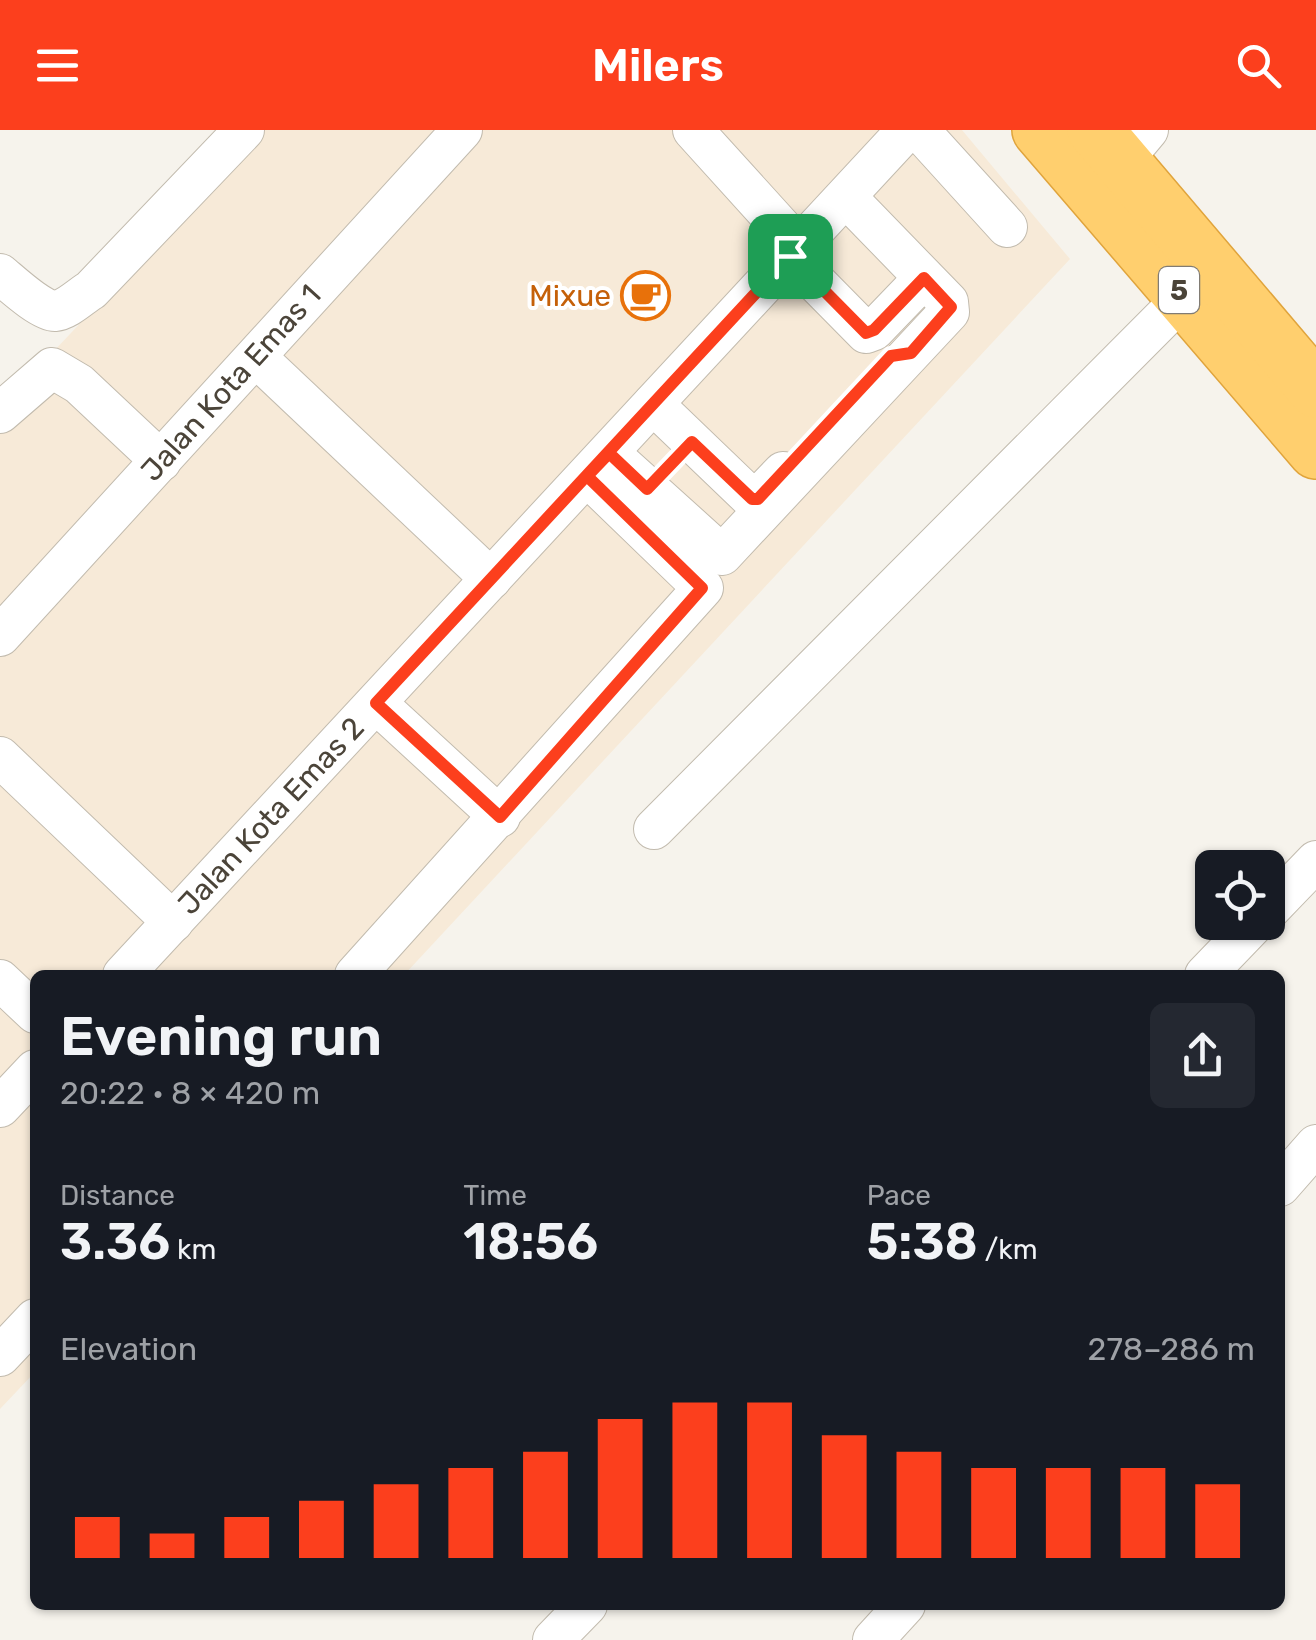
<!DOCTYPE html>
<meta charset="utf-8">
<style>
:root{--surface:#171b24;--page:#242831;--text:#f1f3f6;--muted:#9ea1a6;--accent:#fc3f1d}
body{margin:0;font-family:Rubik,sans-serif;background:var(--page);color:var(--text);height:100vh;display:flex;flex-direction:column;font-size:38px;white-space:nowrap}
*{box-sizing:border-box;margin:0}
p{font-size:32px;color:var(--muted)}
.icon{flex:none;width:55px;height:55px;fill:none;stroke:currentColor;stroke-width:2;stroke-linecap:round;stroke-linejoin:round}
.map{position:relative;flex:1;overflow:hidden}
.panel{position:absolute;left:30px;top:840px;width:1255px;height:640px;display:flex;flex-direction:column;background:var(--surface);border-radius:15px;box-shadow:0 2px 8px #0004}
.panel>*{flex:none}
.buttons{position:absolute;left:1195px;top:720px;display:grid;gap:20px}
.buttons a{display:grid;place-items:center;width:90px;height:90px;border-radius:15px;background:var(--surface);box-shadow:0 2px 8px #0004;font-size:50px}
.pin{position:absolute;display:grid;place-items:center;width:85px;height:85px;color:#fff;margin:-42px;border-radius:20px;box-shadow:0 5px 15px #0006}
.round{display:grid;place-items:center;flex:none;width:105px;height:105px;border-radius:15px;background:var(--page)}
.headline{display:flex;align-items:center;justify-content:space-between;height:170px;padding:0 30px}
h1{font-size:55px;font-weight:600;line-height:75px}
.stats{display:grid;grid-template-columns:repeat(3,1fr);gap:15px;height:170px;padding:10px 30px}
.stats div{display:grid;align-content:center}
.stats b{font-size:50px;font-weight:600}
.stats small{font-size:28px;font-weight:400}
.stats p{font-size:28px}
.chart{height:280px;padding:20px 30px}
.chart p{display:flex;justify-content:space-between}
.chart svg{width:100%;height:180px;margin-top:10px;stroke:var(--accent);stroke-width:6}
header{display:flex;justify-content:space-between;align-items:center;height:130px;padding:0 30px;background:var(--accent);color:#fff;font-size:45px;font-weight:600}
.map>svg:first-child{display:block}
</style>
<header><svg class="icon" aria-label="menu" viewBox="0 0 24 24"><path d="M4 6h16M4 12h16M4 18h16"/></svg>Milers<svg class="icon" aria-label="search" viewBox="0 0 24 24"><circle cx="10" cy="10" r="6"/><path d="M15 15l6 6"/></svg></header>
<div class="map">
<svg width="1316" height="1510" viewBox="0 0 1316 1510">
<rect width="100%" height="100%" fill="#f6f3ec"/>
<polygon fill="#f7ead8" points="263,0 962,0 1070,129 404,845 35,845 35,1242 0,1279 0,278"/>
<g fill="none" stroke-linecap="round" stroke-linejoin="round">
<defs>
<g id="minor">
<polyline points="693,0 799,117"/>
<polyline points="919,0 1007,97"/>
<polyline points="1122,31 1148,0"/>
<polyline points="790,126 866,203 874,200 924,148"/>
<path d="M0,144C11,153 41,181 55,181C67,180 81,166 91,160L244,0"/>
<polyline points="256,227 491,449"/>
<polyline points="653,274 752,369 757,369 783,342"/>
<polyline points="0,283 52,238 79,254 161,331"/>
<polyline points="609,323 722,425 949,182 948,172 846,67"/>
<polyline points="0,506 462,0"/>
<polyline points="376,573 500,687"/>
<polyline points="0,627 173,792"/>
<polyline points="654,699 1185,166"/>
<polyline points="1268,781 1316,731"/>
<polyline points="123,845 907,0"/>
<polyline points="355,845 703,458 587,346"/>
<polyline points="1205,845 1256,792"/>
<polyline points="0,850 35,883"/>
<polyline points="0,977 35,940"/>
<polyline points="1280,1056 1316,1015"/>
<polyline points="0,1226 35,1189"/>
<polyline points="553,1510 587,1475"/>
<polyline points="873,1510 905,1475"/>
</g>
<g id="highway">
<polyline points="1040,0 1316,321"/>
<polyline points="1095,0 1316,260"/>
</g>
</defs>
<use href="#minor" stroke="#c2bbae" stroke-width="42"/>
<use href="#highway" stroke="#e0a43c" stroke-width="58"/>
<use href="#minor" stroke="#fff" stroke-width="40"/>
<use href="#highway" stroke="#ffcf6e" stroke-width="55"/>
</g>
<g fill="none" stroke-linecap="round" stroke-linejoin="round">
<defs>
<polyline id="route" points="790,126 376,573 500,687 702,458 587,346 609,323 647,359 692,312 752,369 758,369 891,226 911,223 951,177 924,148 874,200 866,203 790,126"/>
</defs>
<use href="#route" stroke="#fff" stroke-width="20"/>
<use href="#route" stroke="#fc3f1d" stroke-width="12"/>
</g>
<defs>
<symbol id="cafe-ring" viewBox="-11 -11 22 22"><circle r="9.5" fill="#fff" stroke="#e8710a" stroke-width="1.5"/><path d="M-5.5-4.5H6V0H3Q3 3.5 0 3.5H-2.5Q-5.5 3.5-5.5 0ZM3-3.2v2h1.7v-2ZM-6 4.5H4V6H-6Z" fill="#e8710a"/></symbol>
</defs>
<g fill-rule="evenodd">
<use href="#cafe-ring" x="618" y="138" width="55" height="55"/>
</g>
<g text-anchor="middle" dominant-baseline="central" stroke-width="8" stroke-linejoin="round" paint-order="stroke">
<rect fill="#fff" stroke="#817c74" stroke-width="2.5" x="1159" y="137" width="40" height="46" rx="8"/>
<g font-size="28" font-weight="bold" fill="#4b4439">
<text x="1179" y="160">5</text>
</g>
<g font-size="30" fill="#c56008" stroke="#fff" text-anchor="end">
<text x="611" y="166">Mixue</text>
</g>
<g font-size="30" fill="#4b4439" stroke="#fff">
<text transform="translate(231 253) rotate(-48)">Jalan Kota Emas 1</text>
<text transform="translate(271 686) rotate(-47)">Jalan Kota Emas 2</text>
</g>
</g>
</svg>
<div class="buttons">
<a><svg class="icon" aria-label="locate" viewBox="0 0 24 24"><circle cx="12" cy="12" r="6"/><path d="M12 2v4M12 18v4M2 12h4M18 12h4"/></svg></a>
</div>
<div class="pin" style="left:790px;top:126px;background:#1e9e55"><svg class="icon" aria-label="arrive" viewBox="0 0 24 24"><path d="M6 21V4h12l-3 4 3 4H6"/></svg></div>
<section class="panel">
<div class="headline"><div><h1>Evening run</h1><p>20:22 · 8 × 420 m</p></div><a class="round"><svg class="icon" aria-label="share" viewBox="0 0 24 24"><path d="M12 15V3M7 8l5-5 5 5M5 13v7h14v-7"/></svg></a></div>
<div class="stats">
<div><p>Distance</p><b>3.36<small> km</small></b></div>
<div><p>Time</p><b>18:56</b></div>
<div><p>Pace</p><b>5:38<small> /km</small></b></div>
</div>
<div class="chart"><p><span>Elevation</span>278–286 m</p>
<svg viewBox="0 0 160 44" preserveAspectRatio="none"><path d="M5 44V34M15 44V38M25 44V34M35 44V30M45 44V26M55 44V22M65 44V18M75 44V10M85 44V6M95 44V6M105 44V14M115 44V18M125 44V22M135 44V22M145 44V22M155 44V26"/></svg>
</div>
</section>
</div>
